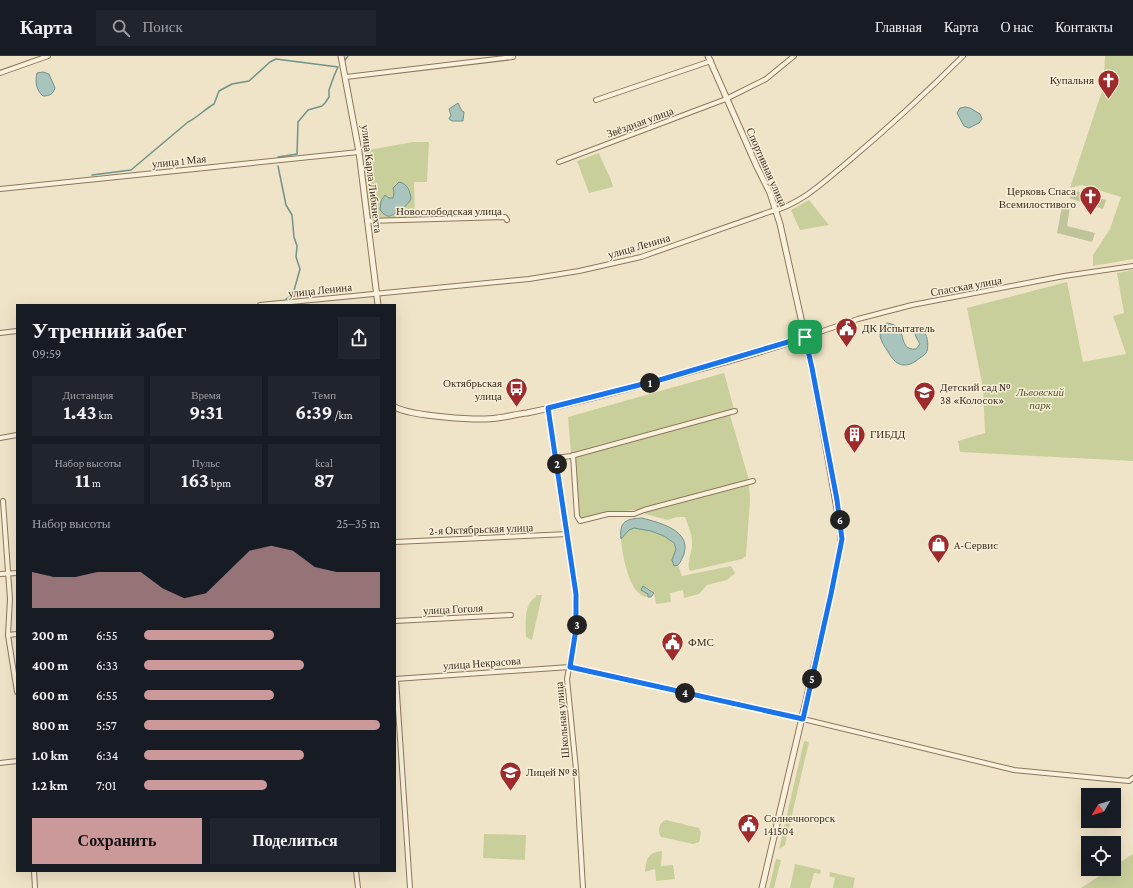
<!DOCTYPE html>
<html lang="ru">
<meta charset="utf-8">
<style>
:root{--surface:#171b24;--page:#20242c;--text:#f1f3f6;--muted:#9ea1a6;--line:#363941;--accent:#cc999b}
body{margin:0;font-family:"Crimson Pro",serif;background:var(--page);color:var(--text);height:100vh;display:flex;flex-direction:column;font-size:15px;white-space:nowrap}
*{box-sizing:border-box;margin:0}
p{font-size:13px;color:var(--muted)}
.icon{flex:none;width:22px;height:22px;fill:none;stroke:currentColor;stroke-width:2;stroke-linecap:round;stroke-linejoin:round}
.map{position:relative;flex:1;overflow:hidden}
.sheet{position:absolute;left:16px;top:248px;width:380px;height:568px;display:flex;flex-direction:column;background:var(--surface);border-radius:0px;box-shadow:0 4px 16px #0002}
.sheet>*{flex:none}
.needle{width:26px;rotate:232deg}
.controls{position:absolute;left:1081px;top:732px;display:grid;gap:8px}
.controls a{display:grid;place-items:center;width:40px;height:40px;border-radius:0px;background:var(--surface);box-shadow:0 4px 16px #0002;font-size:20px}
.pin{position:absolute;display:grid;place-items:center;width:34px;height:34px;color:#fff;margin:-17px;border-radius:8px;box-shadow:0 2px 6px #0006}
.km{position:absolute;width:20px;height:20px;margin:-10px;border-radius:50%;background:#222;color:#fff;font-size:11px;line-height:20px;text-align:center}
.round{display:grid;place-items:center;flex:none;width:42px;height:42px;border-radius:0px;background:var(--page)}
.head{display:flex;align-items:center;justify-content:space-between;height:68px;padding:0 16px}
h1{font-size:22px;font-weight:700;line-height:30px}
.figures{display:grid;grid-template-columns:repeat(3,1fr);gap:6px;height:68px;padding:4px 16px}
.figures div{display:grid;align-content:center;border-radius:0px;background:var(--page);text-align:center}
.figures b{font-size:20px;font-weight:700}
.figures small{font-size:11px;font-weight:400}
.figures p{font-size:11px}
.chart{height:112px;padding:8px 16px}
.chart p{display:flex;justify-content:space-between}
.chart svg{width:100%;height:72px;margin-top:4px;fill:var(--accent);opacity:.7}
.button{display:flex;gap:8px;margin-top:auto;padding:8px 16px}
.button a{flex:1;height:46px;border-radius:0px;background:var(--accent);color:#111;font-size:16px;font-weight:700;line-height:46px;text-align:center}
.button a+a{background:var(--page);color:var(--text)}
ul{padding:0 16px;list-style:none;font-size:13px}
li{display:grid;grid-template-columns:64px 48px 1fr;align-items:center;height:30px}
li i{height:10px;border-radius:5px;background:var(--accent)}
header{display:flex;align-items:center;gap:24px;box-sizing:border-box;height:56px;padding:0 20px;background:var(--surface);border-bottom:1px solid var(--line)}
header strong{font-size:19px}
nav{display:flex;gap:22px;margin-inline-start:auto;font-size:14px}
.search{width:280px;height:36px;background:var(--page);display:flex;align-items:center;gap:10px;box-sizing:border-box;padding:0 14px;border-radius:0px;color:var(--muted);font-size:15px}
.map>svg:first-child{display:block}
</style>
<header>
<strong>Карта</strong>
<div class="search"><svg class="icon" aria-label="search" viewBox="0 0 24 24"><circle cx="10" cy="10" r="6"/><path d="M15 15l6 6"/></svg>Поиск</div>
<nav><a>Главная</a><a>Карта</a><a>О нас</a><a>Контакты</a></nav>
</header>
<div class="map">
<svg width="1133" height="832" viewBox="0 0 1133 832">
<rect width="100%" height="100%" fill="#f0e4c8"/>
<g fill="#c9cf9b" fill-rule="evenodd">
<polygon points="1105,0 1133,0 1133,203 1093,210 1093,199 1110,173 1121,141 1082,129 1070,132 1099,44 1103,33"/>
<path d="M413,86H429L427,126H414L415,162H370L363,95ZM394,137L409,147L394,159L386,139L389,142H393Z"/>
<path d="M599,97C603,108 611,121 613,131L589,137L577,105Z"/>
<polygon points="809,144 829,169 800,174 791,154"/>
<polygon points="1133,214 1133,405 960,396 958,385 985,377 983,332 967,252 1067,226 1083,306 1126,298 1113,260 1124,257 1117,217"/>
<polygon points="724,317 734,353 596,390 571,398 568,361"/>
<polygon points="730,359 749,424 637,454 607,456 582,463 580,462 578,460 575,400"/>
<path d="M749,429L750,444L746,500L742,503L690,515C686,507 692,498 692,489C693,480 688,470 685,461H677L668,464L645,458L644,456Z"/>
<path d="M634,472C650,474 670,477 676,493L672,504L674,510L678,509L682,520L731,510L735,517L727,524L707,529L699,538L684,542L683,534L670,537L671,546L656,548L654,536L646,531L643,536L649,538L648,541C629,541 622,497 621,483L629,474Z"/>
<path d="M536,539H542L532,584L526,581C526,568 523,548 536,541Z"/>
<polygon points="804,685 809,686 785,789 779,793"/>
<path d="M666,764L699,772L701,777L699,786L693,788L661,781C657,775 659,766 666,764Z"/>
<polygon points="484,778 526,779 525,804 483,802"/>
<path d="M662,795L661,810L673,809L675,823L656,825L655,813L645,816C646,803 648,796 662,795Z"/>
<polygon points="1133,798 1133,832 1081,832 1110,813 1114,813 1114,810"/>
<polygon points="776,803 781,804 774,832 769,832"/>
<polygon points="795,808 821,814 820,818 814,817 810,832 790,832"/>
<polygon points="830,816 855,822 853,832 833,832 835,822 829,820"/>
</g>
<g fill="#bfc49a">
<polygon points="1076,135 1106,144 1103,153 1069,142"/>
<polygon points="1062,150 1070,151 1067,170 1095,177 1092,186 1057,177"/>
</g>
<g fill="#a9c4bc" stroke="#6f938a">
<path d="M43,16L49,18L55,32C53,38 50,40 43,40C36,34 35,26 37,17Z"/>
<polygon points="458,47 462,55 464,56 463,65 452,65 449,63 451,59 449,53"/>
<polygon points="965,51 970,52 980,58 982,63 979,67 969,72 964,70 957,57 960,52"/>
<path d="M399,126C408,128 410,135 411,143C408,148 404,152 399,155C390,160 389,164 380,154L381,145L385,139L389,142H393L394,137L393,132Z"/>
<path d="M887,267C910,270 896,295 916,293L920,288L915,279L916,273C919,273 922,274 924,276C928,280 929,293 926,297C924,300 919,302 916,305C902,314 894,307 887,294C882,287 878,280 881,271Z"/>
<path d="M642,462C660,467 691,474 684,498C682,502 681,506 678,509L674,510L672,504L676,493L674,487L664,480L651,475L634,472L629,474L621,483C619,465 626,463 642,462Z"/>
<polygon points="643,530 654,537 651,541 648,541 648,538 641,534"/>
</g>
<g fill="none" stroke-linecap="round" stroke-linejoin="round">
<g stroke="#6f938a" stroke-width="1.5">
<polyline points="345,4 348,0"/>
<polyline points="278,110 286,149 292,159 294,181 297,190 296,201 300,213 293,238 286,243"/>
<path d="M92,119L131,114L188,66C198,61 205,53 214,48L219,35L232,28L249,25L270,6L276,3L338,11L334,20L329,34V41L325,47L322,50L308,54L298,66L297,98L278,101"/>
</g>
<defs>
<g id="minor">
<polyline points="0,17 48,0"/>
<polyline points="346,21 513,1"/>
<polyline points="596,44 711,5"/>
<polyline points="559,106 726,43 766,23 794,0"/>
<polyline points="0,133 359,96"/>
<polyline points="367,165 505,161 507,164"/>
<path d="M260,249L529,223L579,215L641,201L769,156C801,149 826,124 850,104C889,71 927,36 963,0"/>
<polyline points="0,277 17,275"/>
<polyline points="805,281 858,263 912,249 1064,220 1133,210"/>
<polyline points="548,352 576,538 576,573 567,623 576,713 583,832"/>
<polyline points="0,382 17,379"/>
<polyline points="573,399 577,460 580,465 608,458 634,458 644,454 753,425"/>
<polyline points="556,402 571,400 735,355"/>
<polyline points="3,445 10,543 8,579 17,636"/>
<polyline points="395,486 568,478"/>
<polyline points="0,518 17,517"/>
<polyline points="395,565 511,559"/>
<polyline points="8,579 17,578"/>
<polyline points="395,623 570,611 803,663 1014,714 1129,725 1133,722"/>
<polyline points="396,623 410,832"/>
<polyline points="0,707 17,705"/>
<polyline points="34,815 35,832"/>
<polyline points="356,815 358,832"/>
</g>
<g id="tertiary">
<polyline points="341,0 359,96 378,249"/>
<polyline points="708,0 757,111 770,137 780,168 812,312 841,476 841,488 831,538 762,832"/>
<path d="M395,351C410,360 478,365 497,362C507,361 517,358 527,357C566,349 606,339 645,328C698,313 753,300 805,281"/>
</g>
</defs>
<use href="#minor" stroke="#8d765c" stroke-width="6"/>
<use href="#tertiary" stroke="#8d765c" stroke-width="7"/>
<use href="#minor" stroke="#faf1dc" stroke-width="4"/>
<use href="#tertiary" stroke="#faf1dc" stroke-width="5"/>
</g>
<g fill="none" stroke-linecap="round" stroke-linejoin="round">
<defs>
<polygon id="route" points="805,281 812,312 837,444 842,483 831,538 803,663 570,611 576,573 576,538 548,352 663,323"/>
</defs>
<use href="#route" stroke="#fff" stroke-width="8"/>
<use href="#route" stroke="#1a73e8" stroke-width="5"/>
</g>
<defs>
<symbol id="church-pin" viewBox="-11 -11 22 30"><path d="M0 17L-7.5 6A9.5 9.5 0 1 1 7.5 6Z" fill="#9e2a2b" stroke="#f7eed8"/><path d="M-1.2-6h2.4v3.5h3.3v2.4h-3.3V6h-2.4V-.1h-3.3v-2.4h3.3Z" fill="#fff"/></symbol>
<symbol id="civic-pin" viewBox="-11 -11 22 30"><path d="M0 17L-7.5 6A9.5 9.5 0 1 1 7.5 6Z" fill="#9e2a2b" stroke="#f7eed8"/><path d="M-.6-6.5H3V-4.5H.6V-3L4-1V1h2V6H-6V1h2V-1L-.6-3ZM-1.2 2.5V6h2.4V2.5Z" fill="#fff"/></symbol>
<symbol id="bus-pin" viewBox="-11 -11 22 30"><path d="M0 17L-7.5 6A9.5 9.5 0 1 1 7.5 6Z" fill="#9e2a2b" stroke="#f7eed8"/><path d="M-5-6H5V4H4V6H2V4H-2V6H-4V4H-5ZM-3.5-4V0h7V-4ZM-3.5 1.2v1.5H-2V1.2ZM2 1.2v1.5H3.5V1.2Z" fill="#fff"/></symbol>
<symbol id="school-pin" viewBox="-11 -11 22 30"><path d="M0 17L-7.5 6A9.5 9.5 0 1 1 7.5 6Z" fill="#9e2a2b" stroke="#f7eed8"/><path d="M0-5L7-2L0 1L-7-2ZM-4 1L0 2.5L4 1V4Q0 6-4 4Z" fill="#fff"/></symbol>
<symbol id="building-pin" viewBox="-11 -11 22 30"><path d="M0 17L-7.5 6A9.5 9.5 0 1 1 7.5 6Z" fill="#9e2a2b" stroke="#f7eed8"/><path d="M-4-6H4V6H1V3H-1V6H-4ZM-2.5-4.3h1.7v1.8h-1.7ZM.8-4.3h1.7v1.8H.8ZM-2.5-1h1.7V.8h-1.7ZM.8-1h1.7V.8H.8Z" fill="#fff"/></symbol>
<symbol id="shop-pin" viewBox="-11 -11 22 30"><path d="M0 17L-7.5 6A9.5 9.5 0 1 1 7.5 6Z" fill="#9e2a2b" stroke="#f7eed8"/><path d="M-5-2.5h2.3a2.7 3.5 0 0 1 5.4 0H5L5.5 6h-11ZM-1.5-2.5h3a1.5 2.3 0 0 0-3 0Z" fill="#fff"/></symbol>
</defs>
<g fill-rule="evenodd">
<use href="#church-pin" x="1096" y="12" width="25" height="34"/>
<use href="#church-pin" x="1078" y="128" width="25" height="34"/>
<use href="#civic-pin" x="834" y="260" width="25" height="34"/>
<use href="#bus-pin" x="504" y="320" width="25" height="34"/>
<use href="#school-pin" x="912" y="324" width="25" height="34"/>
<use href="#building-pin" x="842" y="366" width="25" height="34"/>
<use href="#shop-pin" x="926" y="476" width="25" height="34"/>
<use href="#civic-pin" x="660" y="574" width="25" height="34"/>
<use href="#school-pin" x="498" y="704" width="25" height="34"/>
<use href="#civic-pin" x="736" y="756" width="25" height="34"/>
</g>
<g text-anchor="middle" dominant-baseline="central" stroke-width="3" stroke-linejoin="round" paint-order="stroke">
<g font-size="11" fill="#3d2e20" stroke="#f7eed8" text-anchor="start">
<text x="1094" y="24" text-anchor="end">Купальня</text>
<text x="1076" y="135" text-anchor="end">Церковь Спаса<tspan x="1076" dy="13">Всемилостивого</tspan></text>
<text x="862" y="272">ДК Испытатель</text>
<text x="502" y="327" text-anchor="end">Октябрьская<tspan x="502" dy="13">улица</tspan></text>
<text x="940" y="331">Детский сад №<tspan x="940" dy="13">38 «Колосок»</tspan></text>
<text x="870" y="378">ГИБДД</text>
<text x="954" y="489">A-Сервис</text>
<text x="688" y="586">ФМС</text>
<text x="526" y="716">Лицей № 8</text>
<text x="764" y="762">Солнечногорск<tspan x="764" dy="13">141504</tspan></text>
</g>
<g font-size="11" fill="#3d2e20" stroke="#f7eed8">
<text transform="translate(640 66) rotate(-20)">Звёздная улица</text>
<text transform="translate(179 105) rotate(-6)">улица 1 Мая</text>
<text transform="translate(767 111) rotate(66)">Спортивная улица</text>
<text transform="translate(372 123) rotate(83)">улица Карла Либкнехта</text>
<text x="449" y="155">Новослободская улица</text>
<text transform="translate(639 190) rotate(-16)">улица Ленина</text>
<text transform="translate(966 230) rotate(-10)">Спасская улица</text>
<text transform="translate(320 234) rotate(-6)">улица Ленина</text>
<text transform="translate(481 473) rotate(-2)">2-я Октябрьская улица</text>
<text transform="translate(453 553) rotate(-3)">улица Гоголя</text>
<text transform="translate(482 607) rotate(-4)">улица Некрасова</text>
<text transform="translate(562 664) rotate(-95)">Школьная улица</text>
</g>
<g font-size="11" font-style="italic" fill="#4d5a26" stroke="#f7eed8">
<text x="1040" y="336">Львовский<tspan x="1040" dy="13">парк</tspan></text>
</g>
</g>
</svg>
<div class="controls">
<a><svg class="needle" viewBox="-14 -14 28 28"><path d="M0-13l5 13h-10z" fill="#e53935"/><path d="M0 13l5-13h-10z" fill="#9ea1a6"/></svg></a>
<a><svg class="icon" aria-label="locate" viewBox="0 0 24 24"><circle cx="12" cy="12" r="6"/><path d="M12 2v4M12 18v4M2 12h4M18 12h4"/></svg></a>
</div>
<div class="pin" style="left:805px;top:281px;background:#1e9e55"><svg class="icon" aria-label="arrive" viewBox="0 0 24 24"><path d="M6 21V4h12l-3 4 3 4H6"/></svg></div>
<b class="km" style="left:650px;top:327px">1</b>
<b class="km" style="left:557px;top:408px">2</b>
<b class="km" style="left:577px;top:569px">3</b>
<b class="km" style="left:685px;top:637px">4</b>
<b class="km" style="left:812px;top:623px">5</b>
<b class="km" style="left:840px;top:464px">6</b>
<section class="sheet">
<div class="head"><div><h1>Утренний забег</h1><p>09:59</p></div><a class="round"><svg class="icon" aria-label="share" viewBox="0 0 24 24"><path d="M12 15V3M7 8l5-5 5 5M5 13v7h14v-7"/></svg></a></div>
<div class="figures">
<div><p>Дистанция</p><b>1.43<small> km</small></b></div>
<div><p>Время</p><b>9:31</b></div>
<div><p>Темп</p><b>6:39<small> /km</small></b></div>
</div>
<div class="figures">
<div><p>Набор высоты</p><b>11<small> m</small></b></div>
<div><p>Пульс</p><b>163<small> bpm</small></b></div>
<div><p>kcal</p><b>87</b></div>
</div>
<div class="chart"><p><span>Набор высоты</span>25–35 m</p>
<svg viewBox="0 0 160 44" preserveAspectRatio="none"><path d="M0 44V22L10 25L20 25L30 22L40 22L50 22L60 32L70 38L80 35L90 22L100 9L110 6L120 9L130 19L140 22L150 22L160 22V44z"/></svg>
</div>
<ul>
<li><b>200 m</b>6:55<i style="width:55%"></i></li>
<li><b>400 m</b>6:33<i style="width:68%"></i></li>
<li><b>600 m</b>6:55<i style="width:55%"></i></li>
<li><b>800 m</b>5:57<i style="width:100%"></i></li>
<li><b>1.0 km</b>6:34<i style="width:68%"></i></li>
<li><b>1.2 km</b>7:01<i style="width:52%"></i></li>
</ul>
<div class="button"><a>Сохранить</a><a>Поделиться</a></div>
</section>
</div>
